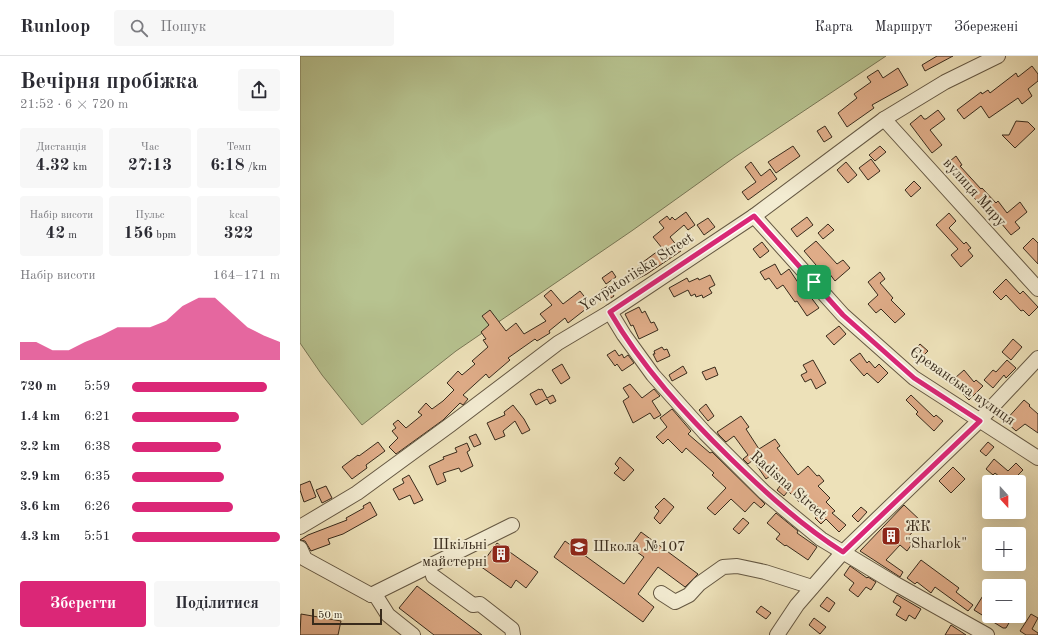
<!DOCTYPE html>
<html lang="uk">
<meta charset="utf-8">
<style>
:root{--surface:#fff;--page:#f7f7f7;--text:#2b2b33;--muted:#7c7c81;--line:#e1e1e2;--accent:#db2777}
body{margin:0;font-family:"Old Standard TT",serif;background:var(--page);color:var(--text);height:100vh;display:flex;flex-direction:column;font-size:15px;white-space:nowrap}
*{box-sizing:border-box;margin:0}
p{font-size:13px;color:var(--muted)}
.icon{flex:none;width:22px;height:22px;fill:none;stroke:currentColor;stroke-width:2;stroke-linecap:round;stroke-linejoin:round}
.map{position:relative;flex:1;overflow:hidden}
.drawer{display:flex;flex-direction:column;background:var(--surface);width:300px}
.drawer>*{flex:none}
.needle{width:26px;rotate:159deg}
.fabs{position:absolute;left:682px;top:419px;display:grid;gap:8px}
.fabs a{display:grid;place-items:center;width:44px;height:44px;border-radius:4px;background:var(--surface);box-shadow:0 4px 16px #0002;font-size:20px}
.scale{position:absolute;left:12px;bottom:10px;width:70px;box-sizing:border-box;padding-left:4px;border:2px solid #382b1c;border-top:0;font-size:11px;line-height:14px;white-space:nowrap;color:#382b1c;-webkit-text-stroke:3px #f3ecd2;paint-order:stroke}
.pin{position:absolute;display:grid;place-items:center;width:34px;height:34px;color:#fff;margin:-17px;border-radius:8px;box-shadow:0 2px 6px #0006}
.round{display:grid;place-items:center;flex:none;width:42px;height:42px;border-radius:4px;background:var(--page)}
.overview{display:flex;align-items:center;justify-content:space-between;height:68px;padding:0 20px}
h1{font-size:22px;font-weight:800;line-height:30px}
.metrics{display:grid;grid-template-columns:repeat(3,1fr);gap:6px;height:68px;padding:4px 20px}
.metrics div{display:grid;align-content:center;border-radius:4px;background:var(--page);text-align:center}
.metrics b{font-size:17px;font-weight:800}
.metrics small{font-size:11px;font-weight:400}
.metrics p{font-size:11px}
.chart{height:112px;padding:8px 20px}
.chart p{display:flex;justify-content:space-between}
.chart svg{width:100%;height:72px;margin-top:4px;fill:var(--accent);opacity:.7}
.action{display:flex;gap:8px;margin-top:auto;padding:8px 20px}
.action a{flex:1;height:46px;border-radius:4px;background:var(--accent);color:#fff;font-size:16px;font-weight:800;line-height:46px;text-align:center}
.action a+a{background:var(--page);color:var(--text)}
ul{padding:0 20px;list-style:none;font-size:13px}
li{display:grid;grid-template-columns:64px 48px 1fr;align-items:center;height:30px}
li i{height:10px;border-radius:5px;background:var(--accent)}
header{display:flex;align-items:center;gap:24px;box-sizing:border-box;height:56px;padding:0 20px;background:var(--surface);border-bottom:1px solid var(--line)}
header strong{font-size:19px}
nav{display:flex;gap:22px;margin-inline-start:auto;font-size:14px}
.search{width:280px;height:36px;background:var(--page);display:flex;align-items:center;gap:10px;box-sizing:border-box;padding:0 14px;border-radius:4px;color:var(--muted);font-size:15px}
main{display:flex;flex:1;min-height:0}
.map>svg:first-child{display:block}
</style>
<header>
<strong>Runloop</strong>
<div class="search"><svg class="icon" aria-label="search" viewBox="0 0 24 24"><circle cx="10" cy="10" r="6"/><path d="M15 15l6 6"/></svg>Пошук</div>
<nav><a>Карта</a><a>Маршрут</a><a>Збережені</a></nav>
</header>
<main>
<section class="drawer">
<div class="overview"><div><h1>Вечірня пробіжка</h1><p>21:52 · 6 × 720 m</p></div><a class="round"><svg class="icon" aria-label="share" viewBox="0 0 24 24"><path d="M12 15V3M7 8l5-5 5 5M5 13v7h14v-7"/></svg></a></div>
<div class="metrics">
<div><p>Дистанція</p><b>4.32<small> km</small></b></div>
<div><p>Час</p><b>27:13</b></div>
<div><p>Темп</p><b>6:18<small> /km</small></b></div>
</div>
<div class="metrics">
<div><p>Набір висоти</p><b>42<small> m</small></b></div>
<div><p>Пульс</p><b>156<small> bpm</small></b></div>
<div><p>kcal</p><b>322</b></div>
</div>
<div class="chart"><p><span>Набір висоти</span>164–171 m</p>
<svg viewBox="0 0 160 44" preserveAspectRatio="none"><path d="M0 44V33L10 33L20 38L30 38L40 33L50 29L60 24L70 24L80 24L90 20L100 11L110 6L120 6L130 15L140 24L150 29L160 33V44z"/></svg>
</div>
<ul>
<li><b>720 m</b>5:59<i style="width:91%"></i></li>
<li><b>1.4 km</b>6:21<i style="width:72%"></i></li>
<li><b>2.2 km</b>6:38<i style="width:60%"></i></li>
<li><b>2.9 km</b>6:35<i style="width:62%"></i></li>
<li><b>3.6 km</b>6:26<i style="width:68%"></i></li>
<li><b>4.3 km</b>5:51<i style="width:100%"></i></li>
</ul>
<div class="action"><a>Зберегти</a><a>Поділитися</a></div>
</section>
<div class="map">
<svg width="738" height="579" viewBox="0 0 738 579">
<rect width="100%" height="100%" fill="#ede1b9"/>
<filter id="stains"><feTurbulence type="fractalNoise" baseFrequency=".005" numOctaves="4"/><feColorMatrix values="0 0 0 0 .2 0 0 0 0 .09 0 0 0 0 .02 0 0 0 .5 -.17"/></filter>
<radialGradient id="worn" r=".72"><stop offset=".6" stop-color="#630" stop-opacity="0"/><stop offset="1" stop-color="#630" stop-opacity=".3"/></radialGradient>
<polygon fill="#b7c390" stroke="#787756" points="0,0 586,0 435,101 333,174 156,295 62,369 22,319 0,287"/>
<g fill="#dfac88" stroke="#382b1c">
<polygon points="637,0 653,0 625,15 622,9"/>
<polygon points="732,10 738,18 738,25 728,33 732,40 722,48 718,42 689,62 681,50 664,63 657,54 681,36 682,38 688,34 690,37 716,17 718,21"/>
<polygon points="598,12 608,29 572,49 574,52 547,71 538,57 557,42 554,38 571,26 567,21 578,14 583,22"/>
<polygon points="638,54 645,63 630,74 642,89 632,97 610,68 621,59 624,63 626,63"/>
<polygon points="716,65 728,66 735,73 715,92 702,79 709,79"/>
<polygon points="525,70 532,81 524,86 517,75"/>
<polygon points="493,90 500,100 476,117 468,106"/>
<polygon points="580,90 586,96 575,105 569,99"/>
<polygon points="656,100 662,109 660,110 681,133 682,132 696,147 698,145 707,157 720,146 727,156 715,166 720,172 711,179 696,161 694,163 644,110"/>
<polygon points="571,103 580,115 568,124 559,112"/>
<polygon points="451,106 461,120 470,113 477,123 448,144 442,136 456,126 445,111"/>
<polygon points="546,106 557,119 548,127 537,114"/>
<polygon points="614,125 621,132 611,141 605,134"/>
<polygon points="386,156 395,169 388,174 384,169 370,181 381,195 347,218 333,225 329,218 341,212 339,209 362,192 353,181 364,172 359,166 367,160 370,164 372,161 375,164"/>
<polygon points="649,157 656,165 649,172 664,188 666,186 671,192 668,194 673,200 661,211 651,199 658,193 636,169"/>
<polygon points="507,161 513,169 497,181 491,173"/>
<polygon points="408,162 415,171 404,179 397,169"/>
<polygon points="528,168 534,174 523,183 518,177"/>
<polygon points="733,182 738,187 738,208 723,192"/>
<polygon points="516,185 537,208 543,204 550,212 535,225 526,213 522,216 504,195"/>
<polygon points="462,186 469,195 460,202 453,193"/>
<polygon points="475,208 481,219 489,213 499,228 500,227 519,252 507,260 497,245 495,246 483,229 477,233 469,222 465,224 460,216"/>
<polygon points="312,215 316,221 306,228 302,222"/>
<polygon points="580,216 585,223 580,227 593,242 591,244 605,258 595,267 581,253 576,257 568,248 578,239 568,226"/>
<polygon points="410,219 415,229 409,232 412,237 403,242 402,239 396,241 395,238 391,240 388,234 374,241 369,232 387,222 389,226 398,222 399,224"/>
<polygon points="706,223 720,238 723,235 738,251 729,260 723,254 721,255 706,239 701,244 693,236"/>
<polygon points="308,230 314,240 308,244 301,234"/>
<polygon points="251,234 263,248 280,235 291,249 268,267 265,262 249,275 250,277 237,285 235,283 208,302 210,304 189,322 186,318 163,339 168,343 163,349 160,347 143,364 96,398 89,391 98,382 92,375 96,372 93,368 98,364 106,372 122,359 118,356 126,347 132,353 143,345 154,334 147,327 158,315 162,319 175,308 172,305 188,291 183,284 186,283 181,276 189,269 182,260 190,254 206,275 216,267 224,278 246,265 240,258 252,249 244,240"/>
<polygon points="339,251 342,257 345,255 351,267 354,266 358,274 339,283 333,269 331,270 325,258"/>
<polygon points="539,270 546,278 534,289 526,280"/>
<polygon points="713,283 722,291 711,304 702,296"/>
<polygon points="620,288 628,295 617,306 610,299"/>
<polygon points="362,291 364,294 367,293 370,300 357,306 353,298 355,298 354,295"/>
<polygon points="315,294 319,300 322,298 324,302 328,299 334,307 322,315 317,308 315,310 307,299"/>
<polygon points="560,297 567,307 569,305 575,312 579,308 588,317 578,327 567,317 564,320 550,304"/>
<polygon points="513,304 526,327 516,333 511,323 505,326 501,319 507,316 503,309"/>
<polygon points="707,304 716,312 706,322 704,319 693,332 684,324 693,314 696,316"/>
<polygon points="262,308 270,322 261,328 252,314"/>
<polygon points="383,310 387,317 372,325 369,319"/>
<polygon points="415,311 418,319 406,324 402,316"/>
<polygon points="664,314 674,326 676,324 683,330 669,344 662,337 666,334 655,322"/>
<polygon points="330,328 342,342 354,333 360,340 352,345 361,359 354,363 350,357 333,367 323,345 329,341 323,332"/>
<polygon points="239,333 240,334 242,333 247,342 253,339 256,345 250,348 247,343 236,349 230,338"/>
<polygon points="611,339 634,361 636,359 643,365 634,375 616,358 618,356 606,344"/>
<polygon points="724,344 730,349 729,350 738,358 738,377 725,368 716,375 705,365"/>
<polygon points="406,348 414,360 408,365 399,354"/>
<polygon points="213,349 224,363 230,374 222,378 215,365 203,375 205,380 195,384 187,367 205,359 204,356"/>
<polygon points="372,353 391,375 388,378 410,397 412,396 465,448 461,452 454,446 445,456 431,443 415,459 407,452 426,432 412,419 414,417 386,392 382,397 368,383 363,388 356,381 367,371 360,362"/>
<polygon points="441,360 449,371 446,373 459,393 475,383 480,390 477,392 498,419 508,410 517,420 519,419 524,425 518,430 530,442 526,446 535,455 532,457 546,469 539,476 526,463 521,468 515,462 522,455 506,439 499,446 488,435 484,440 477,434 484,425 474,417 466,423 453,404 448,408 443,403 448,399 434,380 426,386 419,379 417,376"/>
<polygon points="176,378 181,388 174,391 169,381"/>
<polygon points="78,386 85,395 66,409 67,412 52,423 42,411 58,399 59,400"/>
<polygon points="688,386 694,391 686,400 680,395"/>
<polygon points="167,387 170,394 167,396 173,410 161,416 159,412 143,417 146,425 137,429 129,410 144,403 143,401 157,396 155,392"/>
<polygon points="320,401 334,414 324,425 314,417 319,412 315,408"/>
<polygon points="694,403 708,415 716,407 723,414 711,426 706,426 695,417 693,419 686,413"/>
<polygon points="653,411 665,423 651,437 639,425"/>
<polygon points="109,419 123,444 114,448 110,439 99,444 93,433 104,427 102,423"/>
<polygon points="10,425 16,441 4,446 0,434 0,429"/>
<polygon points="26,430 32,442 22,447 16,434"/>
<polygon points="364,442 374,451 360,468 354,462 359,455 355,451"/>
<polygon points="70,446 77,459 43,478 28,483 30,488 11,495 5,485 0,484 8,479 47,464 46,462 64,452 63,450"/>
<polygon points="604,449 622,466 606,483 612,488 607,495 600,489 586,504 603,516 600,521 560,495"/>
<polygon points="561,451 567,456 558,466 552,460"/>
<polygon points="476,457 498,475 497,477 517,491 508,504 486,489 485,490 476,483 480,478 467,467"/>
<polygon points="443,462 449,467 439,478 433,473"/>
<polygon points="341,476 398,518 385,531 358,511 338,538 354,551 343,566 254,501 265,485 324,528 344,501 330,491"/>
<polygon points="197,487 238,516 226,532 216,524 211,532 180,510"/>
<polygon points="621,504 659,532 656,536 673,549 668,555 635,531 631,537 617,526 615,528 607,522"/>
<polygon points="550,510 567,522 568,521 576,526 571,534 566,531 558,541 549,534 554,527 544,519"/>
<polygon points="117,530 182,579 134,579 99,552"/>
<polygon points="684,538 689,542 689,560 713,560 706,572 703,572 674,554"/>
<polygon points="597,539 621,553 615,563 609,559 606,565 596,559 601,551 593,546"/>
<polygon points="527,541 535,547 529,556 520,550"/>
<polygon points="461,550 471,557 466,563 456,556"/>
<polygon points="1,558 41,565 38,579 0,579"/>
<polygon points="731,558 738,562 732,573 738,577 738,579 726,579 720,575"/>
<polygon points="514,562 526,571 520,578 509,569"/>
<polygon points="651,569 666,579 645,579"/>
</g>
<g fill="none" stroke-linecap="round" stroke-linejoin="round">
<defs>
<g id="minor">
<polyline points="584,63 738,233"/>
<polyline points="454,160 543,259 614,322 738,402"/>
<polyline points="310,256 324,279 353,319 405,377 464,436 521,483 594,527 687,579"/>
<polyline points="0,471 57,437 150,369 258,287 310,256 454,160 584,63 645,26 698,0"/>
<polyline points="0,492 5,503 71,539 76,540 88,559 113,579"/>
<polyline points="133,520 173,549 180,548 212,573 213,579"/>
<polyline points="361,537 375,546 389,539 399,528 423,511 437,510 465,516 512,531"/>
<polyline points="71,539 212,469"/>
<polyline points="477,579 497,549 543,496 679,365 738,302"/>
</g>
</defs>
<use href="#minor" stroke="#655843" stroke-width="16"/>
<use href="#minor" stroke="#f3ecd2" stroke-width="14"/>
</g>
<g fill="none" stroke-linecap="round" stroke-linejoin="round">
<defs>
<path id="route" d="M454,160L543,259L614,322L680,365L543,496C502,470 466,437 431,403C386,359 342,311 310,256Z"/>
</defs>
<use href="#route" stroke="#fff" stroke-width="8"/>
<use href="#route" stroke="#db2777" stroke-width="5"/>
</g>
<defs>
<symbol id="building-square" viewBox="-11 -11 22 22"><rect x="-9" y="-9" width="18" height="18" rx="4" fill="#8f2418" stroke="#f3ecd2"/><path d="M-4-6H4V6H1V3H-1V6H-4ZM-2.5-4.3h1.7v1.8h-1.7ZM.8-4.3h1.7v1.8H.8ZM-2.5-1h1.7V.8h-1.7ZM.8-1h1.7V.8H.8Z" fill="#fff"/></symbol>
<symbol id="school-square" viewBox="-11 -11 22 22"><rect x="-9" y="-9" width="18" height="18" rx="4" fill="#8f2418" stroke="#f3ecd2"/><path d="M0-5L7-2L0 1L-7-2ZM-4 1L0 2.5L4 1V4Q0 6-4 4Z" fill="#fff"/></symbol>
</defs>
<g fill-rule="evenodd">
<use href="#building-square" x="580" y="469" width="22" height="22"/>
<use href="#school-square" x="268" y="480" width="22" height="22"/>
<use href="#building-square" x="190" y="487" width="22" height="22"/>
</g>
<g text-anchor="middle" dominant-baseline="central" stroke-width="4" stroke-linejoin="round" paint-order="stroke">
<g font-size="15" fill="#382b1c" stroke="#f3ecd2">
<text transform="translate(674 137) rotate(48)">вулиця Миру</text>
<text transform="translate(337 217) rotate(-33)">Yevpatoriiska Street</text>
<text transform="translate(662 331) rotate(35)">Єреванська вулиця</text>
<text transform="translate(488 430) rotate(41)">Radisna Street</text>
</g>
<g font-size="15" fill="#382b1c" stroke="#f3ecd2" text-anchor="start">
<text x="605" y="471">ЖК<tspan x="605" dy="17">"Sharlok"</tspan></text>
<text x="187" y="489" text-anchor="end">Шкільні<tspan x="187" dy="17">майстерні</tspan></text>
<text x="293" y="491">Школа №107</text>
</g>
</g>
<rect width="100%" height="100%" filter="url(#stains)"/>
<rect width="100%" height="100%" fill="url(#worn)"/>
</svg>
<div class="fabs">
<a><svg class="needle" viewBox="-14 -14 28 28"><path d="M0-13l5 13h-10z" fill="#e53935"/><path d="M0 13l5-13h-10z" fill="#7c7c81"/></svg></a>
<a>+</a>
<a>−</a>
</div>
<div class="scale">50 m</div>
<div class="pin" style="left:514px;top:226px;background:#1e9e55"><svg class="icon" aria-label="arrive" viewBox="0 0 24 24"><path d="M6 21V4h12l-3 4 3 4H6"/></svg></div>
</div>
</main>
